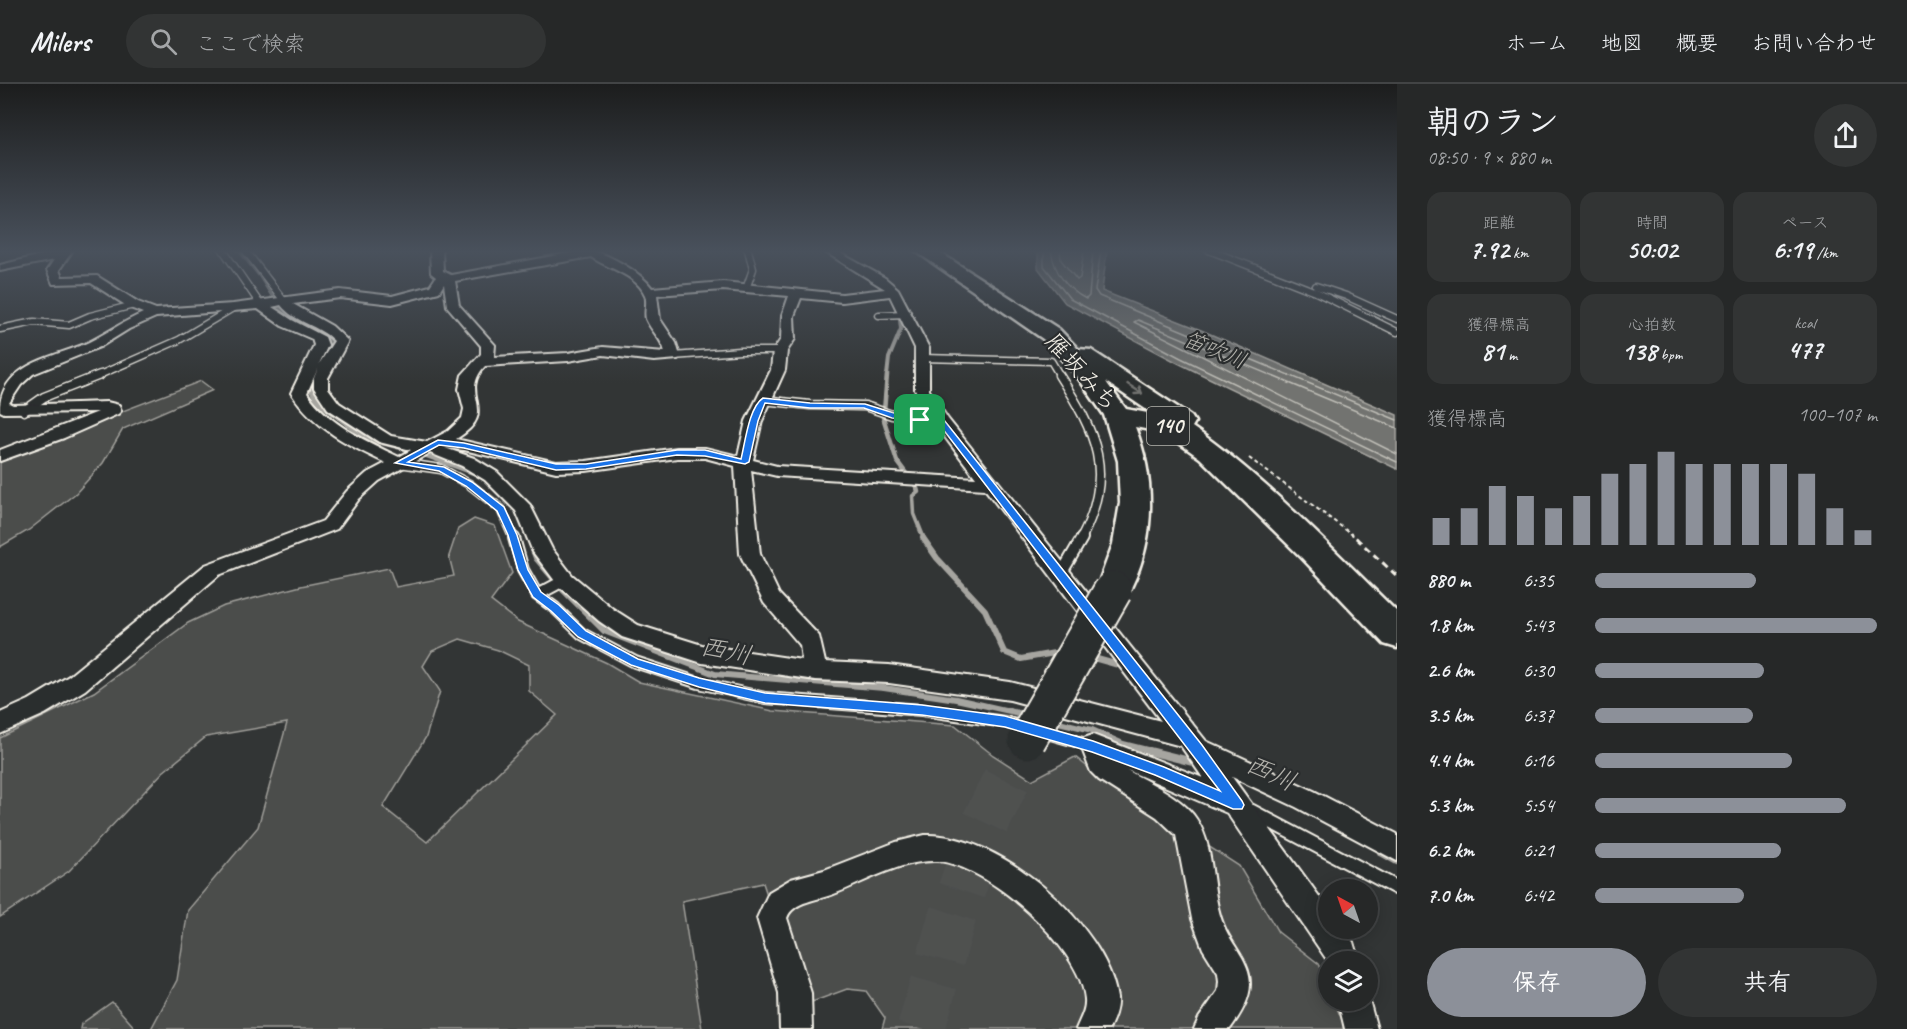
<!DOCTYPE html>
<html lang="ja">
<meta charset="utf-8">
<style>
:root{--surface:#262828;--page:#323434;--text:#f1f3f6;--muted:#a4a6a8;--line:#424445;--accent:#8c9099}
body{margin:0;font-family:Caveat,"Klee One",sans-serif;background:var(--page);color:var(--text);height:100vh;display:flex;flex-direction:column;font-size:22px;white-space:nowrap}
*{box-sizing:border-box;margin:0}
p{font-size:20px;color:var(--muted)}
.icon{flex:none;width:33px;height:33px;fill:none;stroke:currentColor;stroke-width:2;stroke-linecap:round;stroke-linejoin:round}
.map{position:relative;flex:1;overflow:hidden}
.panel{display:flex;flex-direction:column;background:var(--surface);width:510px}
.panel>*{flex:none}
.needle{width:39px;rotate:320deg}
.controls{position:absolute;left:1318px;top:795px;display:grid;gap:12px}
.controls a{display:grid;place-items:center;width:60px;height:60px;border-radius:50%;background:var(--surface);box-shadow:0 3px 15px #0003,0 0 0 2px var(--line);font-size:30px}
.pin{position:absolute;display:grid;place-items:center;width:51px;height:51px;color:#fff;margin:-26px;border-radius:12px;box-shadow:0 3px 9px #0006}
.round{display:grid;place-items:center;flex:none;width:63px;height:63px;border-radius:32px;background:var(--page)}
.headline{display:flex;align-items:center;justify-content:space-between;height:102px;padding:0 30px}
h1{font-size:33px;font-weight:700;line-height:45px}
.stats{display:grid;grid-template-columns:repeat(3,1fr);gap:9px;height:102px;padding:6px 30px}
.stats div{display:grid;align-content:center;border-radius:15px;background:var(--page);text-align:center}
.stats b{font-size:26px;font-weight:700}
.stats small{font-size:16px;font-weight:400}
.stats p{font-size:16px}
.chart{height:168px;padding:12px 30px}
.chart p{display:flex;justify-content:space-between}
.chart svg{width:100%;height:108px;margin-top:6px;stroke:var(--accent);stroke-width:6}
.cta{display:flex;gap:12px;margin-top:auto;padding:12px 30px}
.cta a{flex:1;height:69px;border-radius:36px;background:var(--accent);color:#fff;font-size:24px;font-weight:700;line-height:69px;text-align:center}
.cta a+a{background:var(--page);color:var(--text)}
ul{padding:0 30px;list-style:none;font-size:20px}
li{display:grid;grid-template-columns:96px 72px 1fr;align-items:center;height:45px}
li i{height:15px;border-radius:8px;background:var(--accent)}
header{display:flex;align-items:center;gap:36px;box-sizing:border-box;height:84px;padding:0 30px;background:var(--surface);border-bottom:2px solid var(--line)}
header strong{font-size:28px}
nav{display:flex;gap:33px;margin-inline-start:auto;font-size:21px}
.search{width:420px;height:54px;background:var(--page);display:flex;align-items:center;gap:15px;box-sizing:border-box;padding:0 21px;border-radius:33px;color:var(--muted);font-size:22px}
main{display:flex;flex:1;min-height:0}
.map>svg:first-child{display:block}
</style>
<header>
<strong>Milers</strong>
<div class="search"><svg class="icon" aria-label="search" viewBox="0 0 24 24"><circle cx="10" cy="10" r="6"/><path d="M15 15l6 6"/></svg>ここで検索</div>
<nav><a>ホーム</a><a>地図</a><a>概要</a><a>お問い合わせ</a></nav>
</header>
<main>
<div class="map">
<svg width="1397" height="945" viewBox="0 0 1397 945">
<rect width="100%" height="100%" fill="#323535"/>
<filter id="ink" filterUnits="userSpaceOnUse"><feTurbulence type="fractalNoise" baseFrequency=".0167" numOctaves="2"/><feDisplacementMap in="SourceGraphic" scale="12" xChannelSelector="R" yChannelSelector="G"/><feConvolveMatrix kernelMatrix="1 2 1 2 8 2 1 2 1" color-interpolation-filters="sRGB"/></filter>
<g filter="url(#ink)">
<g fill="#4b4d4c" stroke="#a09f9a" stroke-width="1.5" fill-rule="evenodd">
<polygon points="201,297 213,306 123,345 103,379 76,409 29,446 0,463 0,374"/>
<path d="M474,435L495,442L512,489L491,517L518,538L607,579L639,598L773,627L955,641L993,671L1032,696L1075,673L1095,689L1239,782L1278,848L1319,880L1329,904V916L1334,917L1344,941L1343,945H882L885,934L866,907L847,905L804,921L763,799L682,817L702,945H151L177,896L188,826L258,743L287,639L206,653L163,688L69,787L0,833V654L94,608L188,539L224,522L301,502L389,484L396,503L454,492L449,472L458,445ZM460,555L498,566L529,581V607L557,631L427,758L383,723L426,653L440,607L423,582L432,567Z"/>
<polygon points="112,918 136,945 80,945 81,940"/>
</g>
<polygon fill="#727370" stroke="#a6a5a0" stroke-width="1.5" points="1038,166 1107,166 1102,207 1201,246 1397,331 1397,385 1178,279 1065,219 1038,184"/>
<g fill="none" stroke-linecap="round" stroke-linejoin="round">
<g stroke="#c0bfb8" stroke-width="1.5">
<polyline points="1044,166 1044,182 1070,215 1181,274 1397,378"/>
<path d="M1051,166C1054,188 1067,205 1086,215L1089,212L1093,166"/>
<polyline points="1060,166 1061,176 1077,196 1080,194 1084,166"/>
<polyline points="1101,166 1095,206 1099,212 1397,336"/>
<polyline points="1397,344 1138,236 1134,238 1397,370"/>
</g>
<g stroke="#a6a5a0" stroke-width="4">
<polyline points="239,166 260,192 280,224 332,257 325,272"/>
<polyline points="887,292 889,274 901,245 899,227"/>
</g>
<g stroke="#a6a5a0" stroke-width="4.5">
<polyline points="311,296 310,304 319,319 367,355 413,367 476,390"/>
<polyline points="884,327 887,291"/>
<polyline points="883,333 897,377 917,404 918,408 913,412 914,430 924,455"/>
</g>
<g stroke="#a6a5a0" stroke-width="6">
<polyline points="923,454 937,474 985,526 1004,568 1021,575 1060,568"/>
<polyline points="533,466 536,474 564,507 604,547 715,590 884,604 956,615 1027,631"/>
<polyline points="1090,573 1122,582"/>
<polyline points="1054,637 1092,646 1123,660 1155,668"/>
</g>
<g stroke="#a6a5a0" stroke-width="8">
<polyline points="1149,667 1197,679"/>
<polyline points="1381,768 1397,777"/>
</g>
<polyline stroke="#4f5150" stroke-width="48" stroke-dasharray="48 24" stroke-linecap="butt" points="921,945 951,837 982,746 1016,676"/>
<defs>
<g id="lane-far3">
<polyline points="223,166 260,220"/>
<polyline points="245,166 284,217"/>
<polyline points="1209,166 1316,208 1397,248"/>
<polyline points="1316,202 1346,212 1397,235"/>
<polyline points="746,205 753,185 748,166"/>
<polyline points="879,231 906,230"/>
<polyline points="0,245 34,238 69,241 90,232 134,221"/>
<polyline points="673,272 740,267 780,267"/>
<polyline points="922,274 1051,277 1060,292"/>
<polyline points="97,292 179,256 233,224"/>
</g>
<g id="lane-far2">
<path d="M1059,291C1096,349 1116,389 1081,455"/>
<polyline points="763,316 810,321 865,322 892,331 941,337"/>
<polyline points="24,327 44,313 100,291"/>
<polyline points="399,379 441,385 469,400 501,425 514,455"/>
</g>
<g id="lane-far1">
<polyline points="514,454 523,486 537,511 555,524 582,550 635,578 699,599 765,614 922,626 1005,638 1026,644"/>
<polyline points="1061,490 1082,454"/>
<polyline points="537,511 565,496"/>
<polyline points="1040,647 1093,662"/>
</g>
<polyline id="lane" points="1251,727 1397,804"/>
<g id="street">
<path d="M62,166H73L59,186L62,193L97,192L138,218L156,225L233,220L340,206L392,212L430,202L436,193L431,189L430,166H442L443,187L451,191L585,166C603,166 641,188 652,204L723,198L842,210L885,205L822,166H835L885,194L898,205L929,264V306L948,335L1206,657L1314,707L1397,750V777L1296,723L1232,693L1329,826V844H1343L1353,858L1359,878L1329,879L1227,729L1127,686C1149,699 1183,713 1197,736C1216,765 1210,810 1224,842C1232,862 1250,877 1250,900C1250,916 1239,933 1230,945H1194L1199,934L1218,907L1219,897L1218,889L1203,865L1192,835L1176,751L1157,733L1099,696L1091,688L1081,662L1084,654L1093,651L1203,694L1181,662L1010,616L889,599L815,596L702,579L622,553L599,537L558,501L533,468L516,427L485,396L462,382L430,369L379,397L359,415L337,445L219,491L85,606L45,630L0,650V629L29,616L69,592L205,481L323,437L347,407L367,389L386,379C348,361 315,345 291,309L314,261L312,255L282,242L258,225L156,233L129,245L100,263L33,290L21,301L9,319L13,321L107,318L119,321L121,327L118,330L64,354L0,377V366L98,328L4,329L0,327C0,279 54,274 89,258C107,249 124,237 143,229L130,224L91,199L53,200L47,186L54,176L0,187V181ZM591,173C607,184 637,191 645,211C648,219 644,227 646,235C651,247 662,255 665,268L603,263L568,269L494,273L495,261L459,221L455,197ZM444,200L447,222L481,262V270L462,291L459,305L464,325L462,334L448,347L427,358L391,352L339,319L328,304V294L348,257L332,242L293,220L340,214L392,220L439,208ZM723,206L789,212L782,232L781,255L773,267L771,286L746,337L738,372L705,364H677L586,377L556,378L456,355C502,327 457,312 485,282L568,277L603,271L654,277L678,275L680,272L676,259L660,235L657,211ZM890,212L915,264V306L935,340L976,394L777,382L753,376L762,337L785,286L787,267L795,255L794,232L801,214L842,218ZM281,221C295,239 319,241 334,257L319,280L328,261L325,253L292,236L272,223ZM318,284L314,294V304L328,325L379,358L411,366L399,373C364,356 329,341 307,309ZM445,364L464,366L556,388L586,387L677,374H705L735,382L740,470L764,519L800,561L802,576L702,561L638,541L613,525L572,491L552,465L530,421L497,388L474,374ZM751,386L777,392L985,405L1161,637L1010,598L889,581L825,578L819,552L779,510L760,470Z"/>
<path d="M925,751C998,748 1107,841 1117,914C1118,925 1113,936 1109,945H1076C1080,935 1086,926 1085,915C1081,864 988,781 938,777C903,775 865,798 834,810C819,816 793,817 787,834L811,909L812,945H780L779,909L757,834L769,808L791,795L824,786L896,758Z"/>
<polygon points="1368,912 1377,945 1345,945 1338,916 1368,916"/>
</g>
<path id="highway" d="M914,166H936L1059,245L1078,265L1091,266L1191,332L1195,338L1192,343C1265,393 1333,466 1397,528V564L1384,560L1302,474L1200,374L1172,354L1155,347L1135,343C1157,398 1156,462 1125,515L1113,518L1101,515L1096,506L1113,460L1120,419L1118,377L1104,331L1077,292L1043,255ZM1106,298L1153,330L1126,325Z"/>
</defs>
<use href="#lane-far3" stroke="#f4f1e8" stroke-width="9"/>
<use href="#lane-far2" stroke="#f4f1e8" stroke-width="11"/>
<use href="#lane-far1" stroke="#f4f1e8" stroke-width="14"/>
<use href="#lane" stroke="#f4f1e8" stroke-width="17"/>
<use href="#street" stroke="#f4f1e8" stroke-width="4"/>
<use href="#highway" stroke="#f4f1e8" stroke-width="5"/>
<polyline stroke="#f4f1e8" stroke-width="2" stroke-dasharray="4 3" stroke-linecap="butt" points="1249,374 1358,455"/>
<polyline stroke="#f4f1e8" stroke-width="3" stroke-dasharray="7 5" stroke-linecap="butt" points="1356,454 1397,492"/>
<use href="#lane-far3" stroke="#2a2d2e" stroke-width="6"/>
<use href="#lane-far2" stroke="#2a2d2e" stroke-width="8"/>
<use href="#lane-far1" stroke="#2a2d2e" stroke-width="10"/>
<use href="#lane" stroke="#2a2d2e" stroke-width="13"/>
<use href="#street" fill="#2a2d2e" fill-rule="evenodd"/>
<use href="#highway" fill="#2a2d2e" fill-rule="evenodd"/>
<defs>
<polyline id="highway-bridge" points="1027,656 1113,506"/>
</defs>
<use href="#highway-bridge" stroke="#f4f1e8" stroke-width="41" stroke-linecap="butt"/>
<use href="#highway-bridge" stroke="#2a2d2e" stroke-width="37"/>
</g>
<defs><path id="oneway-shaft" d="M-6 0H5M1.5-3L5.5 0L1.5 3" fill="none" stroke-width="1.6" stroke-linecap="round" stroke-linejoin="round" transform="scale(1.5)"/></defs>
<use stroke="#71726f" href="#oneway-shaft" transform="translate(1135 305) rotate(33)"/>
</g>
<linearGradient id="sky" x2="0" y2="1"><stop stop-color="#1c1d1d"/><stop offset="0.56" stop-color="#49515c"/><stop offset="1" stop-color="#49515c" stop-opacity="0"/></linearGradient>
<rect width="1397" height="299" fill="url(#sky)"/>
<path fill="#1a73e8" stroke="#fff" stroke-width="1.5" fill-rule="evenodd" d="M763,314L810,319L865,320L894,329L944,336L1202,661L1242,717L1244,721L1242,725H1233L1155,691L1092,668L1005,643L922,631L765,619L699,603L631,581L578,553L551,527L533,513L518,486L508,451L497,427L466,402L439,387L395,379L438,356L464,359L556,380H586L677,366H705L741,375C745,359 749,323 763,314ZM765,319L810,324H864L892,334L939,340L1220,707L1164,683L1093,657L1005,632L922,621L765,609L699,594L638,575L586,547L559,521L541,508L528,486L517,451L504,423L472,398L444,383L408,378L439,361L464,364L556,386L586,385L677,371L705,372L745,380L749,378L758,337Z"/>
<g text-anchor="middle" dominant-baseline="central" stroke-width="4.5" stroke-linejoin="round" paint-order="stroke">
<g font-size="22" font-style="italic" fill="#b3b2ac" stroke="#2a2d2e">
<text transform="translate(1215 266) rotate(22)">笛吹川</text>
</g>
<rect fill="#2a2d2e" stroke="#b7b6b0" stroke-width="1.5" x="1147" y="323" width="42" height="38" rx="4.5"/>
<g font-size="22" font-weight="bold" fill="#f4f1e8">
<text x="1168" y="342">140</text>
</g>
<g font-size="24" fill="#f4f1e8" stroke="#2a2d2e">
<text transform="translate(1082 288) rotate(48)">雁坂みち</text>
</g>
<g font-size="26" font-style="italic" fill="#b3b2ac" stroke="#2a2d2e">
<text transform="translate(726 567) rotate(12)">西川</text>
<text transform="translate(1271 689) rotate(24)">西川</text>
</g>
</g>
</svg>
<div class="controls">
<a><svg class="needle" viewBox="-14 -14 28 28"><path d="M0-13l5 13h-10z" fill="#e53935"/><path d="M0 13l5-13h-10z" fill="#a4a6a8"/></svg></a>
<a><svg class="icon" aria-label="layers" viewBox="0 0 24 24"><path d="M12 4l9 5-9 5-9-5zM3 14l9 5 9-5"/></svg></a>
</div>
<div class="pin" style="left:920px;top:336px;background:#1e9e55"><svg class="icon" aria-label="arrive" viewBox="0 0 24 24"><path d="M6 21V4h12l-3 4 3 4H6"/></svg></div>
</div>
<section class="panel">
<div class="headline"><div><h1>朝のラン</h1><p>08:50 · 9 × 880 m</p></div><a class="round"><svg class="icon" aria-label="share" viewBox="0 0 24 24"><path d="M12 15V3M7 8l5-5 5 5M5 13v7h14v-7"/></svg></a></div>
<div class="stats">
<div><p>距離</p><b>7.92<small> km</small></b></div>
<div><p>時間</p><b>50:02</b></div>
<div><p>ペース</p><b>6:19<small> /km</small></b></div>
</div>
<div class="stats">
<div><p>獲得標高</p><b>81<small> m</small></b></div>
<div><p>心拍数</p><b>138<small> bpm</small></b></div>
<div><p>kcal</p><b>477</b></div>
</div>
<div class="chart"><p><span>獲得標高</span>100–107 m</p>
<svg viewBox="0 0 160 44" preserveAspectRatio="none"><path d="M5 44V33M15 44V29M25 44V20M35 44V24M45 44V29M55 44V24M65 44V15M75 44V11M85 44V6M95 44V11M105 44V11M115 44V11M125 44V11M135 44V15M145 44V29M155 44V38"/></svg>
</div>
<ul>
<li><b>880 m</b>6:35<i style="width:57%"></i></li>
<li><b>1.8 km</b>5:43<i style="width:100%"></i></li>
<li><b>2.6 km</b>6:30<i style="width:60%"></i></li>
<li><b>3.5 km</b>6:37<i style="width:56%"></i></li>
<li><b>4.4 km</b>6:16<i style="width:70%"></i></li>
<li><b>5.3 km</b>5:54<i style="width:89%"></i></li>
<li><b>6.2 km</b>6:21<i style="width:66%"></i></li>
<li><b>7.0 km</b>6:42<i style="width:53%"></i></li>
</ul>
<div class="cta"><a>保存</a><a>共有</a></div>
</section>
</main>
